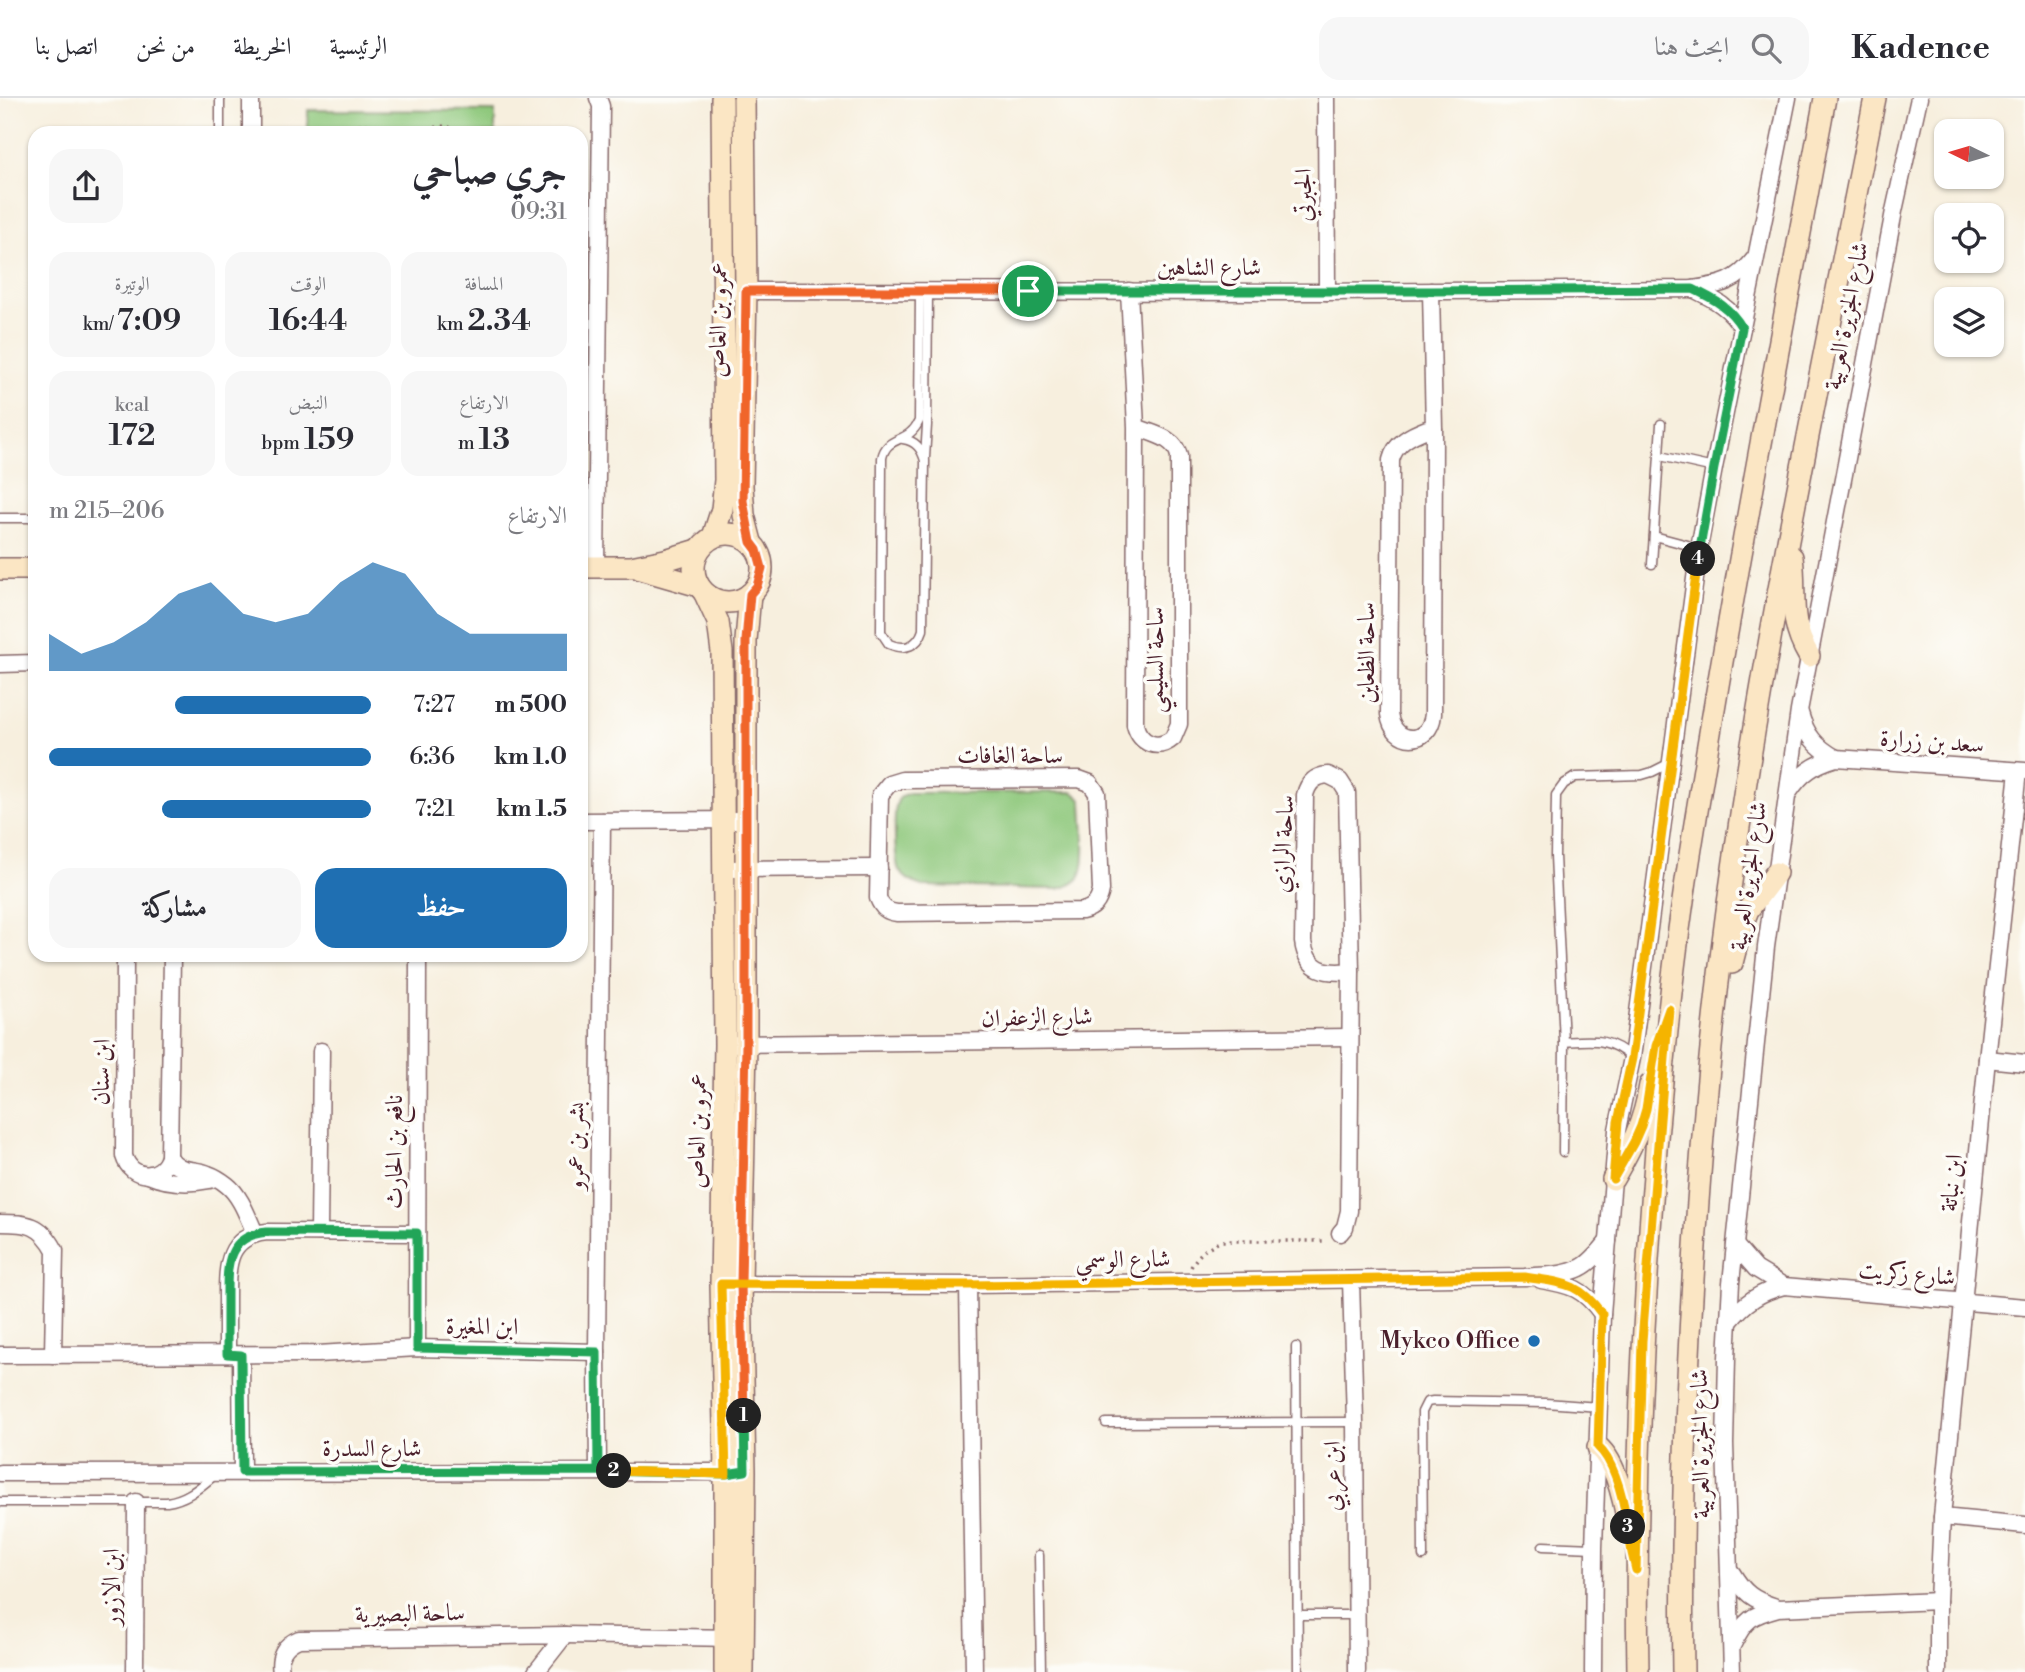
<!DOCTYPE html>
<html lang="ar">
<meta charset="utf-8">
<style>
:root{--surface:#fff;--page:#f7f7f7;--text:#2b2b33;--muted:#7c7c81;--line:#e1e1e2;--accent:#1f6fb2}
body{margin:0;font-family:"Libre Bodoni",Amiri,serif;background:var(--page);color:var(--text);direction:rtl;height:100vh;display:flex;flex-direction:column;font-size:26px;white-space:nowrap}
*{box-sizing:border-box;margin:0}
p{font-size:23px;color:var(--muted)}
.icon{flex:none;width:38px;height:38px;fill:none;stroke:currentColor;stroke-width:2;stroke-linecap:round;stroke-linejoin:round}
.map{position:relative;flex:1;overflow:hidden;direction:ltr}
.panel{position:absolute;left:28px;top:28px;width:560px;height:836px;display:flex;flex-direction:column;background:var(--surface);border-radius:21px;box-shadow:0 2px 5px #0004;direction:rtl}
.panel>*{flex:none}
.needle{width:46px;rotate:275deg}
.buttons{position:absolute;left:1934px;top:21px;display:grid;gap:14px}
.buttons a{display:grid;place-items:center;width:70px;height:70px;border-radius:14px;background:var(--surface);box-shadow:0 2px 5px #0004;font-size:35px}
.pin{position:absolute;display:grid;place-items:center;width:60px;height:60px;color:#fff;margin:-30px;border:4px solid #fff;border-radius:50%;box-shadow:0 2px 7px #0007}
.km{position:absolute;width:35px;height:35px;margin:-18px;border-radius:50%;background:#222;color:#fff;font-size:19px;line-height:35px;text-align:center}
.round{display:grid;place-items:center;flex:none;width:74px;height:74px;border-radius:21px;background:var(--page)}
.summary{display:flex;align-items:center;justify-content:space-between;height:119px;padding:0 21px}
h1{font-size:38px;font-weight:600;line-height:52px}
.metrics{display:grid;grid-template-columns:repeat(3,1fr);gap:10px;height:119px;padding:7px 21px}
.metrics div{display:grid;align-content:center;border-radius:18px;background:var(--page);text-align:center}
.metrics b{font-size:30px;font-weight:600}
.metrics small{font-size:19px;font-weight:400}
.metrics p{font-size:19px}
.chart{height:196px;padding:14px 21px}
.chart p{display:flex;justify-content:space-between}
.chart svg{width:100%;height:126px;margin-top:7px;fill:var(--accent);opacity:.7}
.primary-button{display:flex;gap:14px;margin-top:auto;padding:14px 21px}
.primary-button a{flex:1;height:80px;border-radius:21px;background:var(--accent);color:#fff;font-size:28px;font-weight:600;line-height:80px;text-align:center}
.primary-button a+a{background:var(--page);color:var(--text)}
ul{padding:0 21px;list-style:none;font-size:23px}
li{display:grid;grid-template-columns:112px 84px 1fr;align-items:center;height:52px}
li i{height:18px;border-radius:9px;background:var(--accent)}
header{display:flex;align-items:center;gap:42px;box-sizing:border-box;height:98px;padding:0 35px;background:var(--surface);border-bottom:2px solid var(--line)}
header strong{font-size:33px}
nav{display:flex;gap:38px;margin-inline-start:auto;font-size:24px}
.search{width:490px;height:63px;background:var(--page);display:flex;align-items:center;gap:18px;box-sizing:border-box;padding:0 24px;border-radius:21px;color:var(--muted);font-size:26px}
.map>svg:first-child{display:block}
</style>
<header>
<strong>Kadence</strong>
<div class="search"><svg class="icon" aria-label="search" viewBox="0 0 24 24"><circle cx="10" cy="10" r="6"/><path d="M15 15l6 6"/></svg>ابحث هنا</div>
<nav><a>الرئيسية</a><a>الخريطة</a><a>من نحن</a><a>اتصل بنا</a></nav>
</header>
<div class="map">
<svg width="2025" height="1574" viewBox="0 0 2025 1574">
<rect width="100%" height="100%" fill="#fdfcf7"/>
<filter id="ink" filterUnits="userSpaceOnUse"><feTurbulence type="fractalNoise" baseFrequency=".0143" numOctaves="2"/><feDisplacementMap in="SourceGraphic" scale="14" xChannelSelector="R" yChannelSelector="G"/><feConvolveMatrix kernelMatrix="1 2 1 2 8 2 1 2 1" color-interpolation-filters="sRGB"/></filter>
<filter id="wash" filterUnits="userSpaceOnUse"><feTurbulence type="fractalNoise" baseFrequency=".00686" numOctaves="4" result="noise"/><feDisplacementMap in="SourceGraphic" scale="28" xChannelSelector="R" yChannelSelector="G"/><feGaussianBlur stdDeviation="1.57" result="paint"/><feColorMatrix in="noise" values="0 0 0 0 0 0 0 0 0 0 0 0 0 0 0 0 0 1.4 0 .05"/><feComposite in="paint" operator="in"/></filter>
<g filter="url(#wash)">
<rect width="100%" height="100%" fill="#f7efde"/>
<g fill="#8ec87c" stroke="#6c7454" stroke-width="2">
<polygon points="308,12 495,13 495,35 308,35"/>
<path d="M1071,694L1076,696L1082,703C1082,721 1089,768 1078,781C1072,787 1066,789 1058,791L922,788C913,785 904,781 899,772C895,764 893,714 897,705C899,699 903,697 909,695Z"/>
</g>
</g>
<g filter="url(#ink)">
<g fill="none" stroke-linecap="round" stroke-linejoin="round">
<defs>
<g id="lane">
<polyline points="220,0 220,35"/>
<path d="M903,341C916,343 922,351 925,363L923,532C918,548 905,553 889,546L881,534L882,360C887,336 908,347 919,323L920,193"/>
<polyline points="1660,358 1714,370"/>
<polyline points="925,360 927,327 928,193"/>
<polyline points="0,420 35,420"/>
<polyline points="1654,438 1699,450"/>
<polyline points="1652,466 1661,326"/>
<path d="M1564,944C1593,942 1609,939 1632,960"/>
<polyline points="1563,1054 1564,944 1555,758 1556,697 1564,686 1575,679 1642,677 1652,674 1670,665"/>
<polyline points="1296,1249 1298,1574"/>
<polyline points="1106,1325 1355,1324"/>
<path d="M0,1404H167C188,1401 200,1389 216,1376"/>
<polyline points="1543,1448 1594,1450"/>
<polyline points="1039,1457 1041,1574"/>
<polyline points="1423,1458 1422,1314 1427,1304 1433,1303 1546,1305 1599,1309"/>
<polyline points="1298,1517 1357,1517"/>
</g>
<g id="street">
<polyline points="251,0 251,35"/>
<polyline points="1326,0 1327,194"/>
<path d="M1693,191C1714,201 1731,210 1742,230"/>
<path d="M725,193L1327,194L1693,191C1722,187 1737,184 1755,160"/>
<path d="M1129,193L1136,329L1135,627C1140,646 1158,653 1173,640L1179,626V358C1175,339 1152,336 1136,329"/>
<polyline points="1431,193 1434,331"/>
<path d="M1427,331H1434L1433,616C1430,648 1393,648 1389,616L1391,362C1395,345 1411,337 1427,331Z"/>
<polyline points="596,469 601,8 598,0"/>
<polyline points="0,566 35,565"/>
<path d="M1800,615C1806,637 1816,649 1836,660"/>
<path d="M1328,677L1340,683L1347,694L1351,873C1326,876 1307,873 1303,844L1305,697C1308,685 1315,678 1328,677Z"/>
<path d="M1079,681L1090,685L1097,695L1101,792C1099,804 1094,810 1082,813L897,815C887,814 882,810 878,800L880,697L889,686L902,682Z"/>
<path d="M1789,694C1801,675 1815,666 1836,660L2025,673"/>
<polyline points="581,723 745,722"/>
<polyline points="725,771 879,770"/>
<path d="M125,858L124,1058C131,1082 161,1083 169,1059L172,858"/>
<polyline points="737,946 1350,939"/>
<polyline points="1987,961 2025,965"/>
<path d="M169,1059C179,1075 193,1070 208,1076C214,1078 222,1083 227,1087C241,1098 248,1120 255,1135"/>
<path d="M148,1077C167,1085 189,1086 210,1082"/>
<path d="M0,1125C28,1125 41,1126 55,1152L53,1257"/>
<polyline points="319,1134 321,953"/>
<polyline points="1340,1135 1345,1129 1349,1113 1351,873"/>
<polyline points="1735,1147 1756,1171 1784,1188"/>
<polyline points="1351,1182 1355,1324 1357,1574"/>
<path d="M1541,1182C1571,1187 1583,1190 1602,1216"/>
<path d="M731,1186L968,1187L1525,1179C1542,1177 1564,1178 1580,1170C1591,1165 1600,1153 1608,1143"/>
<polyline points="968,1187 974,1574"/>
<path d="M1729,1224C1745,1204 1760,1194 1784,1188L2025,1209"/>
<polyline points="417,1250 418,858"/>
<path d="M227,1256C227,1237 227,1219 227,1200C227,1167 227,1138 267,1134L417,1135"/>
<polyline points="0,1257 318,1256 417,1250 597,1254"/>
<polyline points="241,1257 242,1374"/>
<polyline points="598,1373 597,1254 602,723"/>
<polyline points="0,1375 735,1374"/>
<polyline points="1942,1419 2025,1427"/>
<path d="M1732,1475C1744,1495 1753,1502 1776,1509"/>
<polyline points="565,1537 734,1540"/>
<path d="M1733,1546C1745,1521 1752,1517 1778,1510L1938,1503"/>
<polyline points="135,1574 136,1404"/>
<path d="M281,1574C278,1558 284,1547 299,1541L565,1537L536,1574"/>
<polyline points="1593,1574 1594,1450 1602,1216 1617,1032 1632,960 1699,450 1714,370 1788,0"/>
<polyline points="1732,1574 1725,1346 1727,1260 1731,1185 1766,849 1799,613 1894,113 1919,0"/>
<polyline points="1938,1574 1938,1503 1942,1419 1987,961 2018,673"/>
</g>
<g id="secondary">
<polyline points="744,0 746,193 742,388 744,417 751,444"/>
<circle cx="728" cy="470" r="34"/>
<polyline points="713,439 722,411 725,382 722,0"/>
<path d="M1792,459C1797,498 1787,521 1809,558"/>
<polyline points="581,469 631,469 665,462 698,452"/>
<polyline points="0,471 35,471"/>
<polyline points="640,471 699,488"/>
<polyline points="705,496 718,524 722,554 725,947 721,1186 725,1376 725,1574"/>
<polyline points="1732,865 1741,830 1748,812 1776,775"/>
<path d="M1613,1081C1632,1048 1644,1025 1650,987"/>
<path d="M1598,1349C1617,1365 1625,1407 1629,1431"/>
<polyline points="743,1574 745,1373 741,1185 746,946 746,543 750,496"/>
<path d="M1638,1574C1634,1353 1646,1132 1669,913C1680,809 1698,707 1715,605C1749,403 1788,201 1825,0"/>
<path d="M1683,1574C1681,1449 1685,1324 1692,1199C1700,1055 1712,912 1733,770C1770,511 1825,256 1875,0"/>
</g>
</defs>
<use href="#lane" stroke="#87686a" stroke-width="11"/>
<use href="#street" stroke="#87686a" stroke-width="19"/>
<use href="#secondary" stroke="#87686a" stroke-width="24"/>
<g stroke="#87686a" stroke-width="3.5" stroke-dasharray="2 5" stroke-linecap="butt">
<path d="M340,35C359,17 383,33 405,33C418,33 432,30 444,28L449,29L455,35"/>
<path d="M1191,1169C1199,1155 1207,1149 1222,1143H1326"/>
</g>
<use href="#lane" stroke="#fff" stroke-width="8"/>
<use href="#street" stroke="#fff" stroke-width="16"/>
<use href="#secondary" stroke="#fbe6c4" stroke-width="21"/>
</g>
</g>
<g fill="none" stroke-linecap="round" stroke-linejoin="round" filter="url(#ink)">
<defs>
<polyline id="split-1" points="744,1318 741,1185 746,946 746,543 750,496 757,488 762,470 757,452 751,444 743,403 746,193 1028,193"/>
<path id="split-2" d="M614,1373H598L242,1374L241,1257L227,1256C227,1237 227,1219 227,1200C227,1167 226,1138 267,1134L417,1135V1250L597,1254L598,1373L726,1376L745,1373L744,1318"/>
<path id="split-3" d="M614,1373L726,1376L721,1186L968,1187L1525,1179C1562,1185 1578,1183 1602,1216L1598,1349C1616,1365 1624,1405 1628,1429"/>
<polyline id="split-4" points="1628,1429 1632,1455 1636,1472 1642,1243 1669,911 1656,948 1646,1011 1641,1028 1634,1044 1613,1081 1618,1024 1632,960 1698,461"/>
<path id="split-5" d="M1028,193H1431L1693,191C1714,201 1731,210 1742,230L1714,370L1698,461"/>
</defs>
<use href="#split-1" stroke="#fff" stroke-width="14"/>
<use href="#split-2" stroke="#fff" stroke-width="14"/>
<use href="#split-3" stroke="#fff" stroke-width="14"/>
<use href="#split-4" stroke="#fff" stroke-width="14"/>
<use href="#split-5" stroke="#fff" stroke-width="14"/>
<use href="#split-1" stroke="#f0652b" stroke-width="9"/>
<use href="#split-2" stroke="#22a559" stroke-width="9"/>
<use href="#split-3" stroke="#f5b400" stroke-width="9"/>
<use href="#split-4" stroke="#f5b400" stroke-width="9"/>
<use href="#split-5" stroke="#22a559" stroke-width="9"/>
</g>
<circle fill="#1f6fb2" stroke="#fdfcf7" stroke-width="2.5" cx="1534" cy="1243" r="7"/>
<g text-anchor="middle" dominant-baseline="central" stroke-width="7" stroke-linejoin="round" paint-order="stroke">
<g font-size="24" fill="#4a1f2b" stroke="#fdfcf7">
<text transform="translate(1304 97) rotate(-90)">الجبرتي</text>
<text x="1209" y="170">شارع الشاهين</text>
<text transform="translate(1847 218) rotate(-79)">شارع الجزيرة العربية</text>
<text transform="translate(719 222) rotate(-89)">عمرو بن العاص</text>
<text transform="translate(1367 555) rotate(-90)">ساحة الظعاين</text>
<text transform="translate(1156 562) rotate(-90)">ساحة السليمي</text>
<text transform="translate(1932 644) rotate(4)">سعد بن زرارة</text>
<text x="1010" y="658">ساحة الغافات</text>
<text transform="translate(1284 746) rotate(-87)">ساحة الرازي</text>
<text transform="translate(1749 778) rotate(-82)">شارع الجزيرة العربية</text>
<text transform="translate(1037 920) rotate(-1)">شارع الزعفران</text>
<text transform="translate(102 974) rotate(-89)">ابن سنان</text>
<text transform="translate(698 1033) rotate(-89)">عمرو بن العاص</text>
<text transform="translate(576 1048) rotate(-90)">بشر بن عمرو</text>
<text transform="translate(395 1054) rotate(-90)">نافع بن الحارث</text>
<text transform="translate(1952 1085) rotate(-84)">ابن نباتة</text>
<text transform="translate(1123 1162) rotate(-1)">شارع الوسمي</text>
<text transform="translate(1907 1176) rotate(5)">شارع زكريت</text>
<text transform="translate(482 1229) rotate(1)">ابن المغيرة</text>
<text transform="translate(1701 1346) rotate(-91)">شارع الجزيرة العربية</text>
<text x="372" y="1351">شارع السدرة</text>
<text transform="translate(1333 1378) rotate(-90)">ابن عربي</text>
<text transform="translate(112 1489) rotate(-90)">ابن الازور</text>
<text transform="translate(410 1516) rotate(-1)">ساحة البصيرية</text>
</g>
<g font-size="24" fill="#4a1f2b" stroke="#fdfcf7" text-anchor="end">
<text x="1520" y="1243">Mykco Office</text>
</g>
</g>
</svg>
<div class="buttons">
<a><svg class="needle" viewBox="-14 -14 28 28"><path d="M0-13l5 13h-10z" fill="#e53935"/><path d="M0 13l5-13h-10z" fill="#7c7c81"/></svg></a>
<a><svg class="icon" aria-label="locate" viewBox="0 0 24 24"><circle cx="12" cy="12" r="6"/><path d="M12 2v4M12 18v4M2 12h4M18 12h4"/></svg></a>
<a><svg class="icon" aria-label="layers" viewBox="0 0 24 24"><path d="M12 4l9 5-9 5-9-5zM3 14l9 5 9-5"/></svg></a>
</div>
<div class="pin" style="left:1028px;top:193px;background:#1e9e55"><svg class="icon" aria-label="arrive" viewBox="0 0 24 24"><path d="M6 21V4h12l-3 4 3 4H6"/></svg></div>
<b class="km" style="left:744px;top:1318px">1</b>
<b class="km" style="left:614px;top:1373px">2</b>
<b class="km" style="left:1628px;top:1429px">3</b>
<b class="km" style="left:1698px;top:461px">4</b>
<section class="panel">
<div class="summary"><div><h1>جري صباحي</h1><p>09:31</p></div><a class="round"><svg class="icon" aria-label="share" viewBox="0 0 24 24"><path d="M12 15V3M7 8l5-5 5 5M5 13v7h14v-7"/></svg></a></div>
<div class="metrics">
<div><p>المسافة</p><b>2.34<small> km</small></b></div>
<div><p>الوقت</p><b>16:44</b></div>
<div><p>الوتيرة</p><b>7:09<small> /km</small></b></div>
</div>
<div class="metrics">
<div><p>الارتفاع</p><b>13<small> m</small></b></div>
<div><p>النبض</p><b>159<small> bpm</small></b></div>
<div><p>kcal</p><b>172</b></div>
</div>
<div class="chart"><p><span>الارتفاع</span>206–215 m</p>
<svg viewBox="0 0 160 44" preserveAspectRatio="none"><path d="M0 44V31L10 38L20 34L30 27L40 17L50 13L60 24L70 27L80 24L90 13L100 6L110 10L120 24L130 31L140 31L150 31L160 31V44z"/></svg>
</div>
<ul>
<li><b>500 m</b>7:27<i style="width:61%"></i></li>
<li><b>1.0 km</b>6:36<i style="width:100%"></i></li>
<li><b>1.5 km</b>7:21<i style="width:65%"></i></li>
</ul>
<div class="primary-button"><a>حفظ</a><a>مشاركة</a></div>
</section>
</div>
